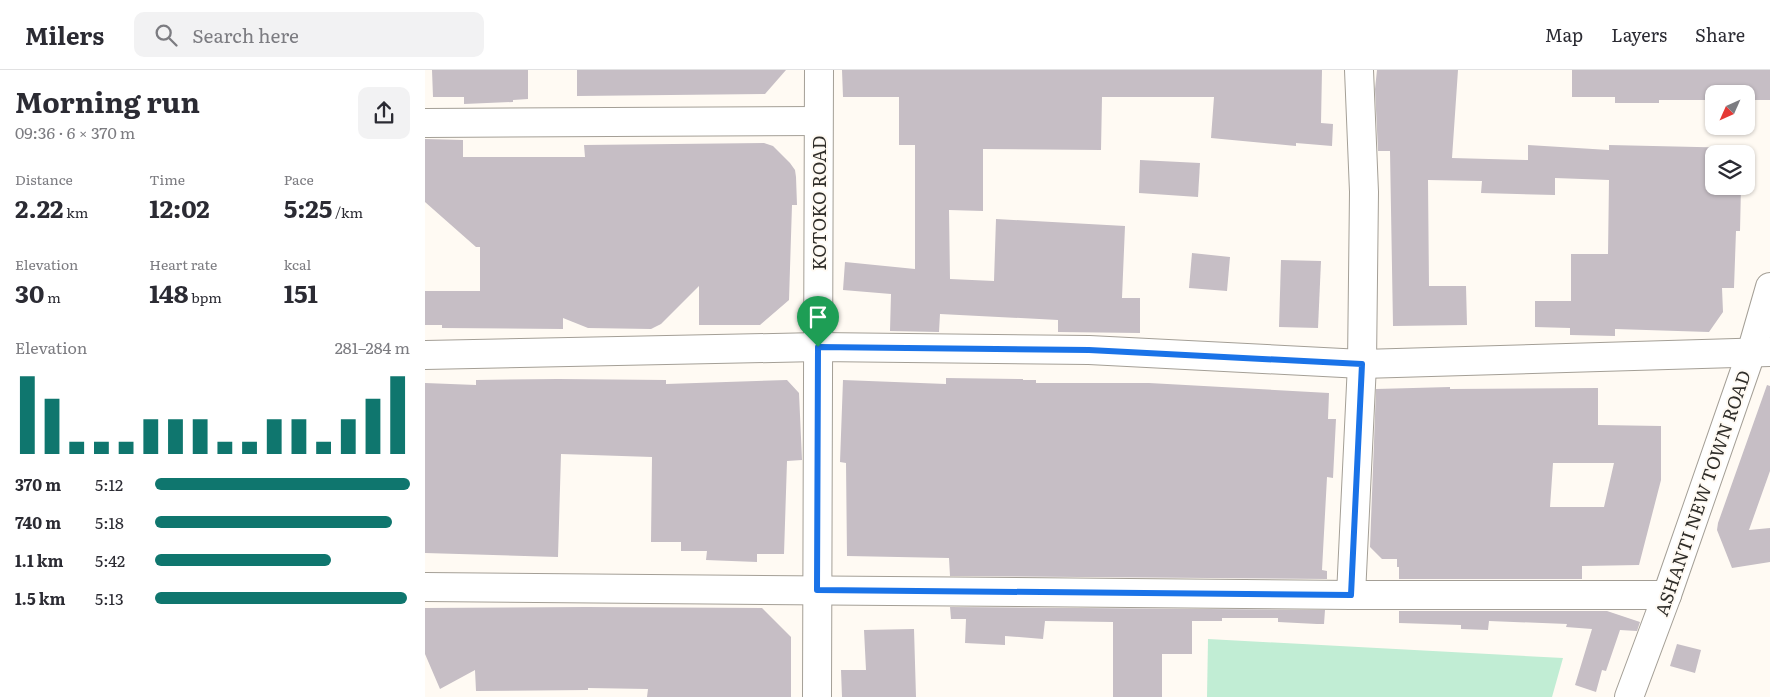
<!DOCTYPE html>
<meta charset="utf-8">
<style>
:root{--surface:#fff;--page:#f2f2f3;--text:#2b2b33;--muted:#7c7c81;--line:#e1e1e2;--accent:#0f766e}
body{margin:0;font-family:Literata,serif;background:var(--page);color:var(--text);height:100vh;display:flex;flex-direction:column;font-size:19px;white-space:nowrap}
*{box-sizing:border-box;margin:0}
p{font-size:16px;color:var(--muted)}
.icon{flex:none;width:28px;height:28px;fill:none;stroke:currentColor;stroke-width:2;stroke-linecap:round;stroke-linejoin:round}
.map{position:relative;flex:1;overflow:hidden}
.sheet{display:flex;flex-direction:column;background:var(--surface);width:425px}
.sheet>*{flex:none}
.needle{width:32px;rotate:225deg}
.buttons{position:absolute;left:1280px;top:15px;display:grid;gap:10px}
.buttons a{display:grid;place-items:center;width:50px;height:50px;border-radius:10px;background:var(--surface);box-shadow:0 1px 4px #0004;font-size:25px}
.pin{position:absolute;display:grid;place-items:center;width:42px;height:42px;color:#fff;margin:-51px -21px;border-radius:50% 50% 50% 0;rotate:-45deg;box-shadow:0 0 5px #0007}
.pin .icon{rotate:45deg}
.round{display:grid;place-items:center;flex:none;width:52px;height:52px;border-radius:10px;background:var(--page)}
.overview{display:flex;align-items:center;justify-content:space-between;height:85px;padding:0 15px}
h1{font-size:28px;font-weight:700;line-height:38px}
.stats{display:grid;grid-template-columns:repeat(3,1fr);gap:8px;height:85px;padding:5px 15px}
.stats div{display:grid;align-content:center}
.stats b{font-size:25px;font-weight:700}
.stats small{font-size:14px;font-weight:400}
.stats p{font-size:14px}
.chart{height:140px;padding:10px 15px}
.chart p{display:flex;justify-content:space-between}
.chart svg{width:100%;height:90px;margin-top:5px;stroke:var(--accent);stroke-width:6}
ul{padding:0 15px;list-style:none;font-size:16px}
li{display:grid;grid-template-columns:80px 60px 1fr;align-items:center;height:38px}
li i{height:12px;border-radius:6px;background:var(--accent)}
header{display:flex;align-items:center;gap:30px;box-sizing:border-box;height:70px;padding:0 25px;background:var(--surface);border-bottom:1px solid var(--line)}
header strong{font-size:24px}
nav{display:flex;gap:28px;margin-inline-start:auto;font-size:18px}
.search{width:350px;height:45px;background:var(--page);display:flex;align-items:center;gap:12px;box-sizing:border-box;padding:0 18px;border-radius:10px;color:var(--muted);font-size:19px}
main{display:flex;flex:1;min-height:0}
.map>svg:first-child{display:block}
</style>
<header>
<strong>Milers</strong>
<div class="search"><svg class="icon" aria-label="search" viewBox="0 0 24 24"><circle cx="10" cy="10" r="6"/><path d="M15 15l6 6"/></svg>Search here</div>
<nav><a>Map</a><a>Layers</a><a>Share</a></nav>
</header>
<main>
<section class="sheet">
<div class="overview"><div><h1>Morning run</h1><p>09:36 · 6 × 370 m</p></div><a class="round"><svg class="icon" aria-label="share" viewBox="0 0 24 24"><path d="M12 15V3M7 8l5-5 5 5M5 13v7h14v-7"/></svg></a></div>
<div class="stats">
<div><p>Distance</p><b>2.22<small> km</small></b></div>
<div><p>Time</p><b>12:02</b></div>
<div><p>Pace</p><b>5:25<small> /km</small></b></div>
</div>
<div class="stats">
<div><p>Elevation</p><b>30<small> m</small></b></div>
<div><p>Heart rate</p><b>148<small> bpm</small></b></div>
<div><p>kcal</p><b>151</b></div>
</div>
<div class="chart"><p><span>Elevation</span>281–284 m</p>
<svg viewBox="0 0 160 44" preserveAspectRatio="none"><path d="M5 44V6M15 44V17M25 44V38M35 44V38M45 44V38M55 44V27M65 44V27M75 44V27M85 44V38M95 44V38M105 44V27M115 44V27M125 44V38M135 44V27M145 44V17M155 44V6"/></svg>
</div>
<ul>
<li><b>370 m</b>5:12<i style="width:100%"></i></li>
<li><b>740 m</b>5:18<i style="width:93%"></i></li>
<li><b>1.1 km</b>5:42<i style="width:69%"></i></li>
<li><b>1.5 km</b>5:13<i style="width:99%"></i></li>
</ul>
</section>
<div class="map">
<svg width="1345" height="627" viewBox="0 0 1345 627">
<rect width="100%" height="100%" fill="#fffaf3"/>
<polygon fill="#c1edd4" points="783,569 1138,588 1127,627 782,627"/>
<g fill="#c6bec5" fill-rule="evenodd">
<polygon points="7,0 103,0 103,29 88,30 88,32 39,34 39,27 8,27"/>
<polygon points="152,0 361,0 340,24 152,26"/>
<polygon points="417,0 897,0 896,53 908,54 907,76 871,73 871,76 786,68 789,27 677,27 676,80 558,79 558,141 524,140 525,209 569,211 571,149 700,156 697,228 715,228 715,263 633,262 633,250 515,244 514,262 465,261 466,224 418,220 420,192 490,199 490,75 474,75 474,27 418,27"/>
<polygon points="952,0 1033,0 1027,88 1103,90 1103,75 1184,80 1184,75 1316,78 1316,84 1289,84 1289,116 1316,116 1315,161 1311,161 1309,218 1297,218 1298,242 1284,262 1190,259 1190,266 1145,265 1145,258 1110,257 1110,231 1146,231 1146,184 1183,184 1184,110 1130,108 1130,125 1056,123 1057,111 1003,110 1004,216 1041,216 1042,255 968,256 965,81 953,81 950,19"/>
<polygon points="1147,0 1345,0 1345,30 1321,30 1321,24 1289,24 1289,30 1234,30 1234,33 1190,33 1190,27 1147,27"/>
<polygon points="0,69 38,70 38,87 160,87 159,75 339,73 348,76 365,93 370,100 371,107 372,135 367,135 364,230 335,255 274,255 274,216 236,254 226,259 163,258 138,248 138,259 17,258 17,255 0,255 0,221 55,221 55,177 51,177 0,132"/>
<polygon points="715,90 775,93 773,127 714,123"/>
<polygon points="767,183 805,187 802,221 764,218"/>
<polygon points="856,190 896,191 893,258 854,257"/>
<polygon points="521,308 598,309 598,310 611,310 611,313 724,313 904,323 903,349 911,349 908,408 902,407 897,500 902,501 902,509 525,506 524,488 422,486 421,393 415,392 418,310 521,314"/>
<polygon points="133,309 241,310 241,314 362,310 374,323 377,390 362,391 359,484 332,484 332,492 281,490 282,481 256,481 256,472 226,472 227,387 136,384 133,487 0,483 0,313 51,315 51,310"/>
<polygon points="1342,315 1345,316 1345,401 1324,460 1345,458 1345,492 1307,498 1292,460 1293,453"/>
<path d="M1025,317V319L1173,318V355L1236,356V410L1214,495L1157,496V509H974V497H972V489H957L945,477L951,319ZM1128,393H1189L1179,437H1125Z"/>
<polygon points="161,537 337,538 366,567 366,627 222,627 223,619 163,618 163,620 51,621 50,600 15,619 0,584 0,538"/>
<polygon points="525,537 900,540 899,554 892,554 853,552 853,548 797,548 797,551 767,551 767,584 737,584 737,627 688,627 688,552 620,551 618,569 580,566 580,575 540,573 541,549 526,549"/>
<polygon points="974,541 1182,541 1215,552 1212,561 1195,560 1181,601 1177,600 1171,622 1150,615 1167,559 1141,557 1142,554 1064,551 1063,560 1036,559 1036,555 974,553"/>
<polygon points="489,559 491,627 417,627 416,600 441,600 439,560"/>
<polygon points="1252,574 1276,580 1270,603 1245,596"/>
</g>
<g fill="none" stroke-linecap="round" stroke-linejoin="round">
<defs>
<g id="minor">
<polyline points="0,53 393,51"/>
<polyline points="0,285 393,277 664,280 937,294 1345,282"/>
<polyline points="0,517 926,525 1242,525"/>
<polyline points="926,525 937,294 939,122 934,0"/>
<polyline points="392,627 394,0"/>
<polyline points="1204,627 1242,525 1326,283 1345,217"/>
</g>
</defs>
<use href="#minor" stroke="#a49f96" stroke-width="30"/>
<use href="#minor" stroke="#fff" stroke-width="28"/>
</g>
<g fill="none" stroke-linecap="round" stroke-linejoin="round">
<defs>
<polygon id="route" points="393,277 664,280 937,294 926,525 392,520"/>
</defs>
<use href="#route" stroke="#fff" stroke-width="10"/>
<use href="#route" stroke="#1a73e8" stroke-width="6"/>
</g>
<g text-anchor="middle" dominant-baseline="central" stroke-width="4" stroke-linejoin="round" paint-order="stroke">
<g font-size="18" fill="#302e2a" stroke="#fffaf3">
<text transform="translate(393 133) rotate(-90)">KOTOKO ROAD</text>
<text transform="translate(1277 423) rotate(-71)">ASHANTI NEW TOWN ROAD</text>
</g>
</g>
</svg>
<div class="buttons">
<a><svg class="needle" viewBox="-14 -14 28 28"><path d="M0-13l5 13h-10z" fill="#e53935"/><path d="M0 13l5-13h-10z" fill="#7c7c81"/></svg></a>
<a><svg class="icon" aria-label="layers" viewBox="0 0 24 24"><path d="M12 4l9 5-9 5-9-5zM3 14l9 5 9-5"/></svg></a>
</div>
<div class="pin" style="left:393px;top:277px;background:#1e9e55"><svg class="icon" aria-label="arrive" viewBox="0 0 24 24"><path d="M6 21V4h12l-3 4 3 4H6"/></svg></div>
</div>
</main>
